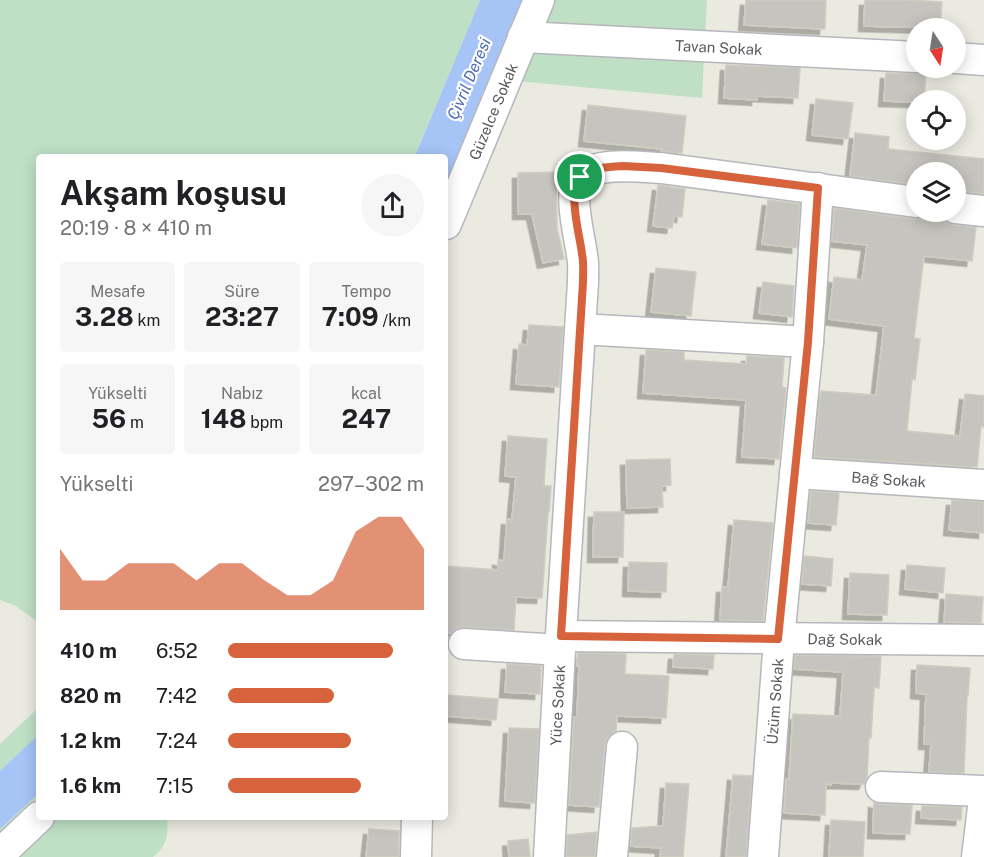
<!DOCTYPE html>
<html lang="tr">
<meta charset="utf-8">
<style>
:root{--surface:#fff;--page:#f6f6f6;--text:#202124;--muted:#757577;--accent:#d6633b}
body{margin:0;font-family:"Public Sans",sans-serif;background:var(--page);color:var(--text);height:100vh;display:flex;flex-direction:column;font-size:22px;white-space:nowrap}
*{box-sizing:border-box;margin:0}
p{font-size:20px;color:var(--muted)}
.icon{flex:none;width:33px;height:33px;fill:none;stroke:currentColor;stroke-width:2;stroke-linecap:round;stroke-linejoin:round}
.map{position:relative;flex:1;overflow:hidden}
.sheet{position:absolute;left:36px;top:154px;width:412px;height:666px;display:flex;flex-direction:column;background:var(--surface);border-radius:6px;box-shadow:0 3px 15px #0003}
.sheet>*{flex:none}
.needle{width:39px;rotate:168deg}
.buttons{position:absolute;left:906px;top:18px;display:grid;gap:12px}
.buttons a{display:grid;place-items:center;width:60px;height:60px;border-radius:50%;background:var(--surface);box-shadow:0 3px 15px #0003;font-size:30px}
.pin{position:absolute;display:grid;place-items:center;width:51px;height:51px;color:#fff;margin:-26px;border:3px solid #fff;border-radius:50%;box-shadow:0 2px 6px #0007}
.round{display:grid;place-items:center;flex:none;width:63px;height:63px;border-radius:32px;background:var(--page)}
.head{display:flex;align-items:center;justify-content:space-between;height:102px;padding:0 24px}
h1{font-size:33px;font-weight:700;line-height:45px}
.stats{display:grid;grid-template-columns:repeat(3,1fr);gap:9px;height:102px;padding:6px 24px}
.stats div{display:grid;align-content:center;border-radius:6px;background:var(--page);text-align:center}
.stats b{font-size:26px;font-weight:700}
.stats small{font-size:16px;font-weight:400}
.stats p{font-size:16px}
.chart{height:168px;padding:12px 24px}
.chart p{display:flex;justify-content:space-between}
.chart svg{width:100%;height:108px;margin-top:6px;fill:var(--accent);opacity:.7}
ul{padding:0 24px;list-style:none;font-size:20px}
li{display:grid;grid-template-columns:96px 72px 1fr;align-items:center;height:45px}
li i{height:15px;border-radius:8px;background:var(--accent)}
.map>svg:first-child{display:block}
</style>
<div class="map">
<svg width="984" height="857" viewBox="0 0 984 857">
<defs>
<filter id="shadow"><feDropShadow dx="-5.5" dy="5.5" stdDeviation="0" flood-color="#0004"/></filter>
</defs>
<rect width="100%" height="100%" fill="#ebeae1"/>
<g fill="#bfe0c5">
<polygon points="0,0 480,0 414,157 39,158 39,623 16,606 0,600"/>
<polygon points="523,0 707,0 702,98 505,80 446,224 446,183"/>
<polygon points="39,707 39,734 0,771 0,744"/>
<path d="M39,793V818H167C169,833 167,847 153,857H0V829Z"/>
</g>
<g fill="#a6c4f6">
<polygon points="480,0 523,0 446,183 446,158 414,158"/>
<polygon points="39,734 39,793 0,829 0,771"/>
</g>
<g fill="#c6c4be" stroke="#cfcdc0" stroke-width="1.5" filter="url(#shadow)">
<polygon points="746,0 826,0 825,29 744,25"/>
<polygon points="865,0 907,0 942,2 940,28 864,26"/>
<polygon points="726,65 800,68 798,98 757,96 757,100 724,98"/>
<polygon points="926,71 924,100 916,100 916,102 884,101 886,73 915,74"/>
<polygon points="816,99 853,103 848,139 812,135"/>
<polygon points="588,105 686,116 682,153 661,151 662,149 584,141"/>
<polygon points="855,133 889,137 888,149 984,159 984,194 956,191 956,172 916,172 916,185 850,176"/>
<polygon points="556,172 557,228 564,259 543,263 532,214 518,214 518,173"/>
<polygon points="658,185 685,189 682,217 674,216 672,228 653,226"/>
<polygon points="768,200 800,204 797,248 762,244"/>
<polygon points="834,208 914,219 925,217 943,219 946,222 954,225 976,227 972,261 924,256 914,338 920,339 915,380 912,379 907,431 960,436 965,394 984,396 984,427 981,426 977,467 814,457 821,391 876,395 884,326 829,319 834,277 862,280 867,245 832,241"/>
<polygon points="656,268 696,272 691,316 651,312"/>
<polygon points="763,282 794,286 792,317 759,313"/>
<polygon points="529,325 563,327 559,387 516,384 519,344 527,345"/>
<polygon points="646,350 684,352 684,360 746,364 747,356 784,358 782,387 786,388 779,459 742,457 746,400 643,393"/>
<polygon points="508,436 547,439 544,486 551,486 549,512 548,512 542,598 516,597 514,630 465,627 457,628 451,633 446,633 446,566 498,570 498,560 504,561 507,519 512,520 516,477 505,476"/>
<polygon points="670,459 671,485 662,486 663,507 627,508 626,460"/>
<polygon points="811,491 839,493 836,525 808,523"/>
<polygon points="952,500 984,502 984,533 949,530"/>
<polygon points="594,512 624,512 623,557 593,557"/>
<polygon points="734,520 773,523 763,621 720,620 722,587 728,587"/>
<polygon points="804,556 833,559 831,586 802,584"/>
<polygon points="629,562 667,563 666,592 628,591"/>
<polygon points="907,565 945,568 943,593 905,589"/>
<polygon points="850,573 889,575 887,615 848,614"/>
<polygon points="946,594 983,597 981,623 944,622"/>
<polygon points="578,653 626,654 625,674 669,676 666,718 617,716 616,731 608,737 605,745 599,807 569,805 574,717 577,717 579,666 577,666"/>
<polygon points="674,654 714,655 713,669 673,667"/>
<polygon points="795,655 881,656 879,688 874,687 871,738 869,738 867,777 864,784 831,783 831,785 826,784 825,815 784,813 786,779 789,779 793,714 840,716 843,672 794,669"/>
<polygon points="507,664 541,666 540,694 505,692"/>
<polygon points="917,665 970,668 968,696 967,696 964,773 929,772 931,744 924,744 926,694 916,693"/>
<polygon points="446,695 498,699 496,720 446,716"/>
<polygon points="509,728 539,729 535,803 505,801"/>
<polygon points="733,775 752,776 746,857 726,857"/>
<polygon points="666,783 689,784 683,857 660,857 661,848 630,846 632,828 663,826"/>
<polygon points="874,802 880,804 912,805 910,834 873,833"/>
<polygon points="922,806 962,807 961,820 921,818"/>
<polygon points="831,820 865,822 863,857 829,857"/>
<polygon points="369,829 399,831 399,857 366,857"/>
<polygon points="597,832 595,857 566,857 567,835"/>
<polygon points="528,839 530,857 509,857 508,841"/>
</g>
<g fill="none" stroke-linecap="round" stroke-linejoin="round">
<defs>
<g id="minor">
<path id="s1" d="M523,37L916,57"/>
<polyline points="956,58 984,60"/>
<polyline points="956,208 984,211"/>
<path id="s2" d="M446,224L539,0"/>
<polyline points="580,329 808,342"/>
<path id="s3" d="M795,473L984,485"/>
<path id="s4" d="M561,636L984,640"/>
<polyline points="464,644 560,650"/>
<polyline points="881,787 984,791"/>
<polyline points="0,854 39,817"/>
<polyline points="416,857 417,818"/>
<path id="s5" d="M549,857L560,650L583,282C583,273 584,264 582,255C580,237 567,192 580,178C596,161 639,167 661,168L916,202"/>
<polyline points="612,857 622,747"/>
<path id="s6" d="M763,857L779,639L808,342L818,188"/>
<polyline points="977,857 984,799"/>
</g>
</defs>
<use href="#minor" stroke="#b6b7bc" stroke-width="33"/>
<use href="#minor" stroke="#fff" stroke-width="30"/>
</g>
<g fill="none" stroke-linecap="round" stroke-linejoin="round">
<defs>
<path id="route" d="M623,166L661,168L818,188L808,342L778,639L561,636L583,282C583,273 584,263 582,254C580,235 566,190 582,176C593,167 610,167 623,166Z"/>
</defs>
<use href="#route" stroke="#fff" stroke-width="12"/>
<use href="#route" stroke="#d6633b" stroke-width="8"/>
</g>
<g text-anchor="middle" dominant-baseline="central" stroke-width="4.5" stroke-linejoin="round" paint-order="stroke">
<g font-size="15" fill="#595b60" stroke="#fff">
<text stroke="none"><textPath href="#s1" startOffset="196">Tavan Sokak</textPath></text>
<text stroke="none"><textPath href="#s2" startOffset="122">Güzelce Sokak</textPath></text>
<text stroke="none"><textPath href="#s3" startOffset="94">Bağ Sokak</textPath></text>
<text stroke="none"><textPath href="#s4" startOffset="284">Dağ Sokak</textPath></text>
<text stroke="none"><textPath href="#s6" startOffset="156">Üzüm Sokak</textPath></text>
<text stroke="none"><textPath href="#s5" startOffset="152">Yüce Sokak</textPath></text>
</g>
<g font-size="16" font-style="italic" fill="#4c6cb5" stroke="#fff">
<text transform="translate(469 79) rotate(-67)">Çivril Deresi</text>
</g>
</g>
</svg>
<div class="buttons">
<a><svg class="needle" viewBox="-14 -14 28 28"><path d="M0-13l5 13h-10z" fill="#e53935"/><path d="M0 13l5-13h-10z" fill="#757577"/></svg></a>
<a><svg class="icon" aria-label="locate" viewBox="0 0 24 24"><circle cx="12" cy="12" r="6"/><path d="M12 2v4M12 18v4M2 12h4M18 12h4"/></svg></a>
<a><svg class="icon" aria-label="layers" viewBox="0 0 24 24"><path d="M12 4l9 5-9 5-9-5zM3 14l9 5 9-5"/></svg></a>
</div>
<div class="pin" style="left:580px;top:177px;background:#1e9e55"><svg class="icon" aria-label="arrive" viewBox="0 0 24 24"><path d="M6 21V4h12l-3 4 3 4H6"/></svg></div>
<section class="sheet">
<div class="head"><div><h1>Akşam koşusu</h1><p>20:19 · 8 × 410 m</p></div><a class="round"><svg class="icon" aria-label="share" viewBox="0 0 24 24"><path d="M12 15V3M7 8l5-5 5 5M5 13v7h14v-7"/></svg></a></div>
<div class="stats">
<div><p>Mesafe</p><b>3.28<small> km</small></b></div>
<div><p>Süre</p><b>23:27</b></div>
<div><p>Tempo</p><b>7:09<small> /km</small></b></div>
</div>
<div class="stats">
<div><p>Yükselti</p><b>56<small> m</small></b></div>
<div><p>Nabız</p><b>148<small> bpm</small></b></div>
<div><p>kcal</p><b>247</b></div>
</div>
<div class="chart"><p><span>Yükselti</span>297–302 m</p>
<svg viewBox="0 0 160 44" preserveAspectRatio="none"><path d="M0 44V19L10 32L20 32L30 25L40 25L50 25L60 32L70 25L80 25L90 32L100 38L110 38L120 32L130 12L140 6L150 6L160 19V44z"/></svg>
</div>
<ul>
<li><b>410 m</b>6:52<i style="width:84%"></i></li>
<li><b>820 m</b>7:42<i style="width:54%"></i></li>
<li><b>1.2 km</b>7:24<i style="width:63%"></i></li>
<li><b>1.6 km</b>7:15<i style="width:68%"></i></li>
</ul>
</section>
</div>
